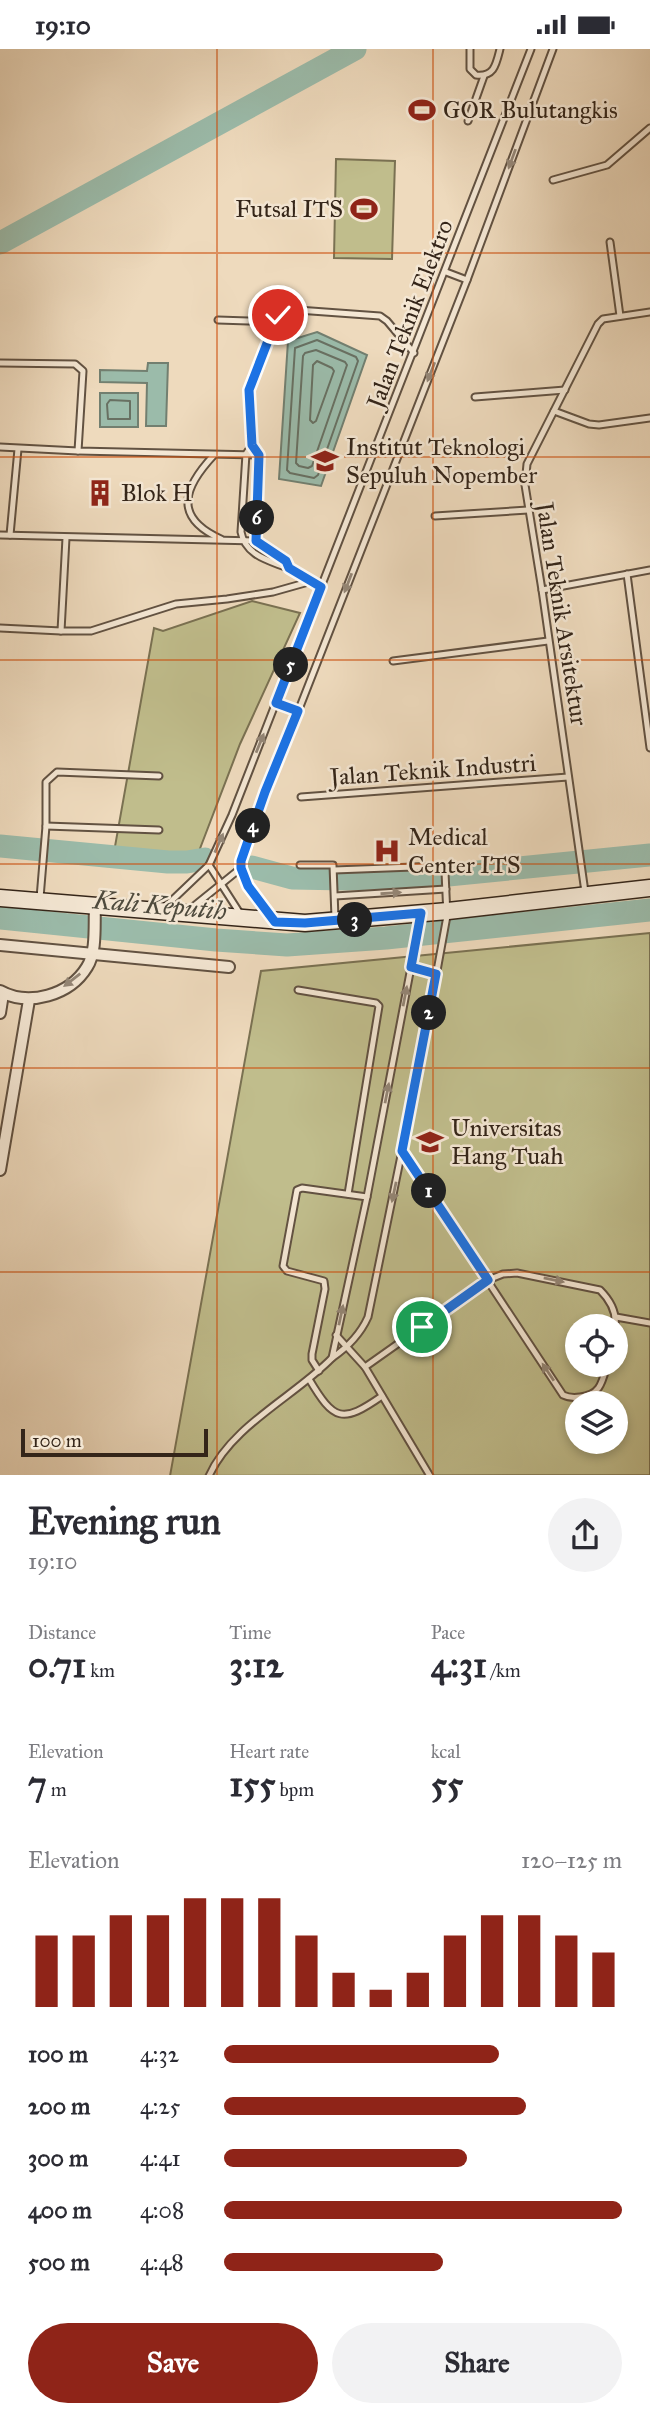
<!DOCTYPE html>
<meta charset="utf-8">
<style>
:root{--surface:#fff;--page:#f2f2f3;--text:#2b2b33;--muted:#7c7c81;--accent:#8f2418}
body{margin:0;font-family:"IM FELL Great Primer",serif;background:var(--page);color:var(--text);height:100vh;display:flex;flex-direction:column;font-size:26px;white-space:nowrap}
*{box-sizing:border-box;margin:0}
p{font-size:23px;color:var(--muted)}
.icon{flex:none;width:38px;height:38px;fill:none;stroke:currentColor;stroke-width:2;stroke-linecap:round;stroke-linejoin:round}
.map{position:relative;height:1426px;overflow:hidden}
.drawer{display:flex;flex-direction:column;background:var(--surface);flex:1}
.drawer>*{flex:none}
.controls{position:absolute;left:565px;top:1265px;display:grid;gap:14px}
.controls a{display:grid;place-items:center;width:63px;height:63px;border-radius:50%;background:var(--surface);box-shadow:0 4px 10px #0003;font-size:35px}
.scale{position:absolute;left:21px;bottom:18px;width:187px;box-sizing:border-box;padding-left:7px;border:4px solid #342519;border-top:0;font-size:19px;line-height:24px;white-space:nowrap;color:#342519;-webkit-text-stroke:5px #f4e7d4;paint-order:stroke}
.pin{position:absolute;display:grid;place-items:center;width:60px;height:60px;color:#fff;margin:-30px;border:4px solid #fff;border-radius:50%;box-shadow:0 2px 7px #0007}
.km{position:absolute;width:35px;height:35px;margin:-18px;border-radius:50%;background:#222;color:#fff;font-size:19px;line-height:35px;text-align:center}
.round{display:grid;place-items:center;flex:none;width:74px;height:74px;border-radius:37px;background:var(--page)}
.summary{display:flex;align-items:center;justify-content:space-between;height:119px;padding:0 28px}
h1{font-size:38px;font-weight:800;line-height:52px}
.figures{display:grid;grid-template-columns:repeat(3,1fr);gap:10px;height:119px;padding:7px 28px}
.figures div{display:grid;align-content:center}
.figures b{font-size:35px;font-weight:800}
.figures small{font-size:19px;font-weight:400}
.figures p{font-size:19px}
.chart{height:196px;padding:14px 28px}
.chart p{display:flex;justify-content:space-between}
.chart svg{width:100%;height:126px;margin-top:7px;stroke:var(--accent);stroke-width:6}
.cta{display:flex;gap:14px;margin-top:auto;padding:14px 28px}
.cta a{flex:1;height:80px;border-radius:42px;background:var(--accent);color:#fff;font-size:28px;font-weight:800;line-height:80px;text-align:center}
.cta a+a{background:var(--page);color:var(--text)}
ul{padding:0 28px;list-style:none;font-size:23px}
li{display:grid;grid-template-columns:112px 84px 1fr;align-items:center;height:52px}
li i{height:18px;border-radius:9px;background:var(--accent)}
.status{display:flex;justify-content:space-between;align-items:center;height:49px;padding:0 35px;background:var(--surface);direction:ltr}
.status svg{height:19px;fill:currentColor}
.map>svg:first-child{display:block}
</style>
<div class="status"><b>19:10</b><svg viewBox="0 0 49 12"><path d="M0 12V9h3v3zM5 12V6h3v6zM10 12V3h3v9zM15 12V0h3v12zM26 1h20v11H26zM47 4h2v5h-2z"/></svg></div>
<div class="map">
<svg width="650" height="1427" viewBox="0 0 650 1427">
<rect width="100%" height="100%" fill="#eedabd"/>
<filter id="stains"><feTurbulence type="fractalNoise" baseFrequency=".00286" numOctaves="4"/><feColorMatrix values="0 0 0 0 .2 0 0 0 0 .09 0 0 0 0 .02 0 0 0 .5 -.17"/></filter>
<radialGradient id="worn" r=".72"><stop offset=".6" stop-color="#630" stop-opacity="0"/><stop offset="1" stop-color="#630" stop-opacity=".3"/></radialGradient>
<g fill="#c0bd8c" stroke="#7a7152" stroke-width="2" fill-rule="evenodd">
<polygon points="336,110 395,112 392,210 334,209"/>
<polygon points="252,552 300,564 240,695 196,810 114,803 154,579 163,582"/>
<path d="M650,884V1426L170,1427L261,922ZM578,1278H616V1316H578ZM578,1354H616V1393H578Z"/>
</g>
<g fill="#9bbbaa" stroke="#727f70" stroke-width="2">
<polygon points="317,283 367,306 321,437 279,430 288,292"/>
<polygon points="148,314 168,314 166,377 146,377 147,334 100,333 100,321 147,322"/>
<rect x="100" y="344" width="38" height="34"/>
</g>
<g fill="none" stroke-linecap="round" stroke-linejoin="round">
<g stroke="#687062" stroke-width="2">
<polygon points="317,291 356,308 358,312 318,426 314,429 290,424 287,421 295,299"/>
<polygon points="316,301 345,313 347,316 312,417 308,419 299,417 296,414 303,307 305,304"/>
<polygon points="317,312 332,319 334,322 316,372 313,374 310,371 313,316"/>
<polygon points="110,351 130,352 130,370 108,370 107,355"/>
</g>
<g stroke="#9bbbaa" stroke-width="23">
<polyline points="0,194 355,0"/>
<polyline points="0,797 168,813 187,813 205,810"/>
<polyline points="252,818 292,829 347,830 438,827 650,806"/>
<polyline points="0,869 216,891 287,896 386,889 650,861"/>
</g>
<defs>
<g id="lane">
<path d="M470,0V20L476,26C494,28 496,16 500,0"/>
<polyline points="468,72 484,27"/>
<polyline points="553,131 607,116 650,79"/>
<polyline points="610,193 620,267"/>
<polyline points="446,223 467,231"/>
<polyline points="218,271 275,273"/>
<polyline points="0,314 75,315 83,322 78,402 259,406"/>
<polyline points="475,348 565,341"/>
<polyline points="554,362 589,375 599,376 650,369"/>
<path d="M252,396L246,405L241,483C246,509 273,512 292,521C302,525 312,532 321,538"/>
<polyline points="0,398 78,402"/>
<path d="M214,406C184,438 172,468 221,490"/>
<polyline points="435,467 528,461"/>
<polyline points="0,486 256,492"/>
<polyline points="10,486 18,400"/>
<polyline points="289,519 286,512 256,492 259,406 252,396 249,341 279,262 284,260 380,267 387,272 414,304"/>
<polyline points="627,525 650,699"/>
<polyline points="542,541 650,521"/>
<polyline points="0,579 61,582 66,489"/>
<polyline points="61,582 91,582 176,555 227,550 273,543 312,532"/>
<polyline points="393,612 548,592"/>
<polyline points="276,654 298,661"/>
<polyline points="301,748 568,728"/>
<polyline points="46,777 159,781"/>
<polyline points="209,816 241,866"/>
<polyline points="300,816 333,816 335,869"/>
<path d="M334,821L440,817L445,823L447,867L422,1004L368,1268C360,1286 348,1298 332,1309L367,1148L421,866"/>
<polyline points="585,843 542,541 525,436 527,415 598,275 603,270 650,263"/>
<polyline points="335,847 446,840"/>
<polyline points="40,849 46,777 46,733 57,723 159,727"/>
<polyline points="165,858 209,816 232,766 531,0"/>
<polyline points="189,861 241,819"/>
<path d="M271,868C259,855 239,833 241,814C242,807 245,800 247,793L467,231L553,0"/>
<polyline points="411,918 436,925"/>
<polyline points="298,941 376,954 379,957 348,1145"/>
<path d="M402,1102L563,1346C569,1349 573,1349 580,1348C600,1346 602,1334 607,1316"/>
<polyline points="616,1268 650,1274"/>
<polyline points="336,1286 365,1318 430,1427"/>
<path d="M365,1318L488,1231L503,1225L517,1224L600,1241C610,1251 617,1264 615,1278"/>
<polyline points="319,1322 312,1311 312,1305 325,1240 324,1232 287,1222 283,1217 297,1141 302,1139 367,1148"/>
<path d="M309,1330C334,1372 342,1375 382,1347"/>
<path d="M209,1427C231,1377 295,1347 332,1309"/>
</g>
<g id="street">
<polyline points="0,896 229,918"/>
<path d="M0,942C29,958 70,946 87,918C97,902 94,876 95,858"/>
<polyline points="0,964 3,945"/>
<polyline points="0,1121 29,951"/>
</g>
<polyline id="secondary" points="0,849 305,874 448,862 650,839"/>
</defs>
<use href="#lane" stroke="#625242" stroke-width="9"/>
<use href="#street" stroke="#625242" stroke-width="14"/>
<use href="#secondary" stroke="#342519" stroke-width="19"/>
<use href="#lane" stroke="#f4e7d4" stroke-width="5"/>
<use href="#street" stroke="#f4e7d4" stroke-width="10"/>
<use href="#secondary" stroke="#f4e7d4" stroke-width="16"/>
</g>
<defs><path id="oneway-solid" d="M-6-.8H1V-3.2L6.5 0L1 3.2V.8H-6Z" transform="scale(1.75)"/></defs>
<g fill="#948676">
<use href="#oneway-solid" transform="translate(512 110) rotate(110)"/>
<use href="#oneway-solid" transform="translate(431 323) rotate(111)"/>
<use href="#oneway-solid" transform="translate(348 534) rotate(111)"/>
<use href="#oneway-solid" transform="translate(260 694) rotate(-68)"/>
<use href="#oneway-solid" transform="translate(219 794) rotate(-66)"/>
<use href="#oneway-solid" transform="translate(391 844) rotate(-4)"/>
<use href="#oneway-solid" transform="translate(72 931) rotate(142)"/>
<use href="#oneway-solid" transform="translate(405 947) rotate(-79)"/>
<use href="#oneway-solid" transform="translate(387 1044) rotate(-79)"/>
<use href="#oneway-solid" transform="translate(394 1143) rotate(102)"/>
<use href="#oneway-solid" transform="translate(554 1231) rotate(11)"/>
<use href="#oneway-solid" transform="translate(341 1266) rotate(-78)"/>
<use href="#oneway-solid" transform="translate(548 1323) rotate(-124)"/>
</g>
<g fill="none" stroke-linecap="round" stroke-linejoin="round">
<defs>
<polyline id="route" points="278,266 249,341 252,396 259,406 256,492 286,512 289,519 321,538 276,654 298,662 265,743 241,812 241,819 248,837 275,873 305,874 421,864 411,918 436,925 402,1102 488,1231 422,1278"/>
</defs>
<use href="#route" stroke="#fff" stroke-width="14"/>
<use href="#route" stroke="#1a73e8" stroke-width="9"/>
</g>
<path fill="none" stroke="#cd510e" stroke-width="2" stroke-opacity="0.55" d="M217,0V1427M433,0V1427M0,204H650M0,408H650M0,611H650M0,815H650M0,1019H650M0,1223H650"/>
<defs>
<symbol id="stadium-bare" viewBox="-9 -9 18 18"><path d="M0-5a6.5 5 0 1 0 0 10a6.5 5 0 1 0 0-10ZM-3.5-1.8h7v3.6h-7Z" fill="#8f2418" stroke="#f4e7d4" stroke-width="2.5" paint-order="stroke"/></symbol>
<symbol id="university-bare" viewBox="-9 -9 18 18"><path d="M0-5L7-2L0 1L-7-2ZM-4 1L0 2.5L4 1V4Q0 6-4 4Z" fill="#8f2418" stroke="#f4e7d4" stroke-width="2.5" paint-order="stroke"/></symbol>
<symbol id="building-bare" viewBox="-9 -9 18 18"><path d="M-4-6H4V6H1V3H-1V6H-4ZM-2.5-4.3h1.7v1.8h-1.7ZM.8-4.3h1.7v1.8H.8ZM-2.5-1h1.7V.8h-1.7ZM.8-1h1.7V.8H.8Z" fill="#8f2418" stroke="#f4e7d4" stroke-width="2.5" paint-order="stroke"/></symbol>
<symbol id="hospital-bare" viewBox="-9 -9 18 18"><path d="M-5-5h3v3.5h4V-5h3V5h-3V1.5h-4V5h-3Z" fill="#8f2418" stroke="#f4e7d4" stroke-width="2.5" paint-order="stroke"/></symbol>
</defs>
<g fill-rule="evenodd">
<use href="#stadium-bare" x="403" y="42" width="38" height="38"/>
<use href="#stadium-bare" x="345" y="141" width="38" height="38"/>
<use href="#university-bare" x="306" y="393" width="38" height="38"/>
<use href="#building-bare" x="81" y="425" width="38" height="38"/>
<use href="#hospital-bare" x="368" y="783" width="38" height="38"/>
<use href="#university-bare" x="411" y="1074" width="38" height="38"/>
</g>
<g text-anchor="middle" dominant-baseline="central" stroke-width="5" stroke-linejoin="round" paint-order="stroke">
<g font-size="24" fill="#342519" stroke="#f4e7d4" text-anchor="start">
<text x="443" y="61">GOR Bulutangkis</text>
<text x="343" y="160" text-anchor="end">Futsal ITS</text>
<text x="346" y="398">Institut Teknologi<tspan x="346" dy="28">Sepuluh Nopember</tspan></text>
<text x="121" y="444">Blok H</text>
<text x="408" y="788">Medical<tspan x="408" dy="28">Center ITS</tspan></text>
<text x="451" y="1079">Universitas<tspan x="451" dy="28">Hang Tuah</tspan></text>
</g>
<g font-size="24" fill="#342519" stroke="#f4e7d4">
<text transform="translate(410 265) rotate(-69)">Jalan Teknik Elektro</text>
<text transform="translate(562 565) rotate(81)">Jalan Teknik Arsitektur</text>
<text transform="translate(433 721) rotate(-4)">Jalan Teknik Industri</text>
</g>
<g font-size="26" font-style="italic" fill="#4e4a3d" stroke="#f4e7d4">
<text transform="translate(160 856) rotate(5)">Kali Keputih</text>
</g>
</g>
<rect width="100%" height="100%" filter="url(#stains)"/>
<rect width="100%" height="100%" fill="url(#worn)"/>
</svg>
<div class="controls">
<a><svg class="icon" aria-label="locate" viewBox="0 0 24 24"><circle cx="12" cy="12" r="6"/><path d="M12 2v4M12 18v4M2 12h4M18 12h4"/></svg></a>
<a><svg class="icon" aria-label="layers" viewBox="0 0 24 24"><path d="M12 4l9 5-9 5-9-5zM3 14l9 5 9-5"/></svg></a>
</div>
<div class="scale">100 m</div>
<div class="pin" style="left:422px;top:1278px;background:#1e9e55"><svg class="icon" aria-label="arrive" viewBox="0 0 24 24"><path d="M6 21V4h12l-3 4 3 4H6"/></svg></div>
<div class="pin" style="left:278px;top:266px;background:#d93025"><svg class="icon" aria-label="check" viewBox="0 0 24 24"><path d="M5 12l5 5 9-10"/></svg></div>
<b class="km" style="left:429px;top:1142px">1</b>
<b class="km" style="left:429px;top:964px">2</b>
<b class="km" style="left:355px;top:871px">3</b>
<b class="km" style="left:253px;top:777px">4</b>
<b class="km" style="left:291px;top:616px">5</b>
<b class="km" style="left:257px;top:469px">6</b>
</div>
<section class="drawer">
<div class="summary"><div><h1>Evening run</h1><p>19:10</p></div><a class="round"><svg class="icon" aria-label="share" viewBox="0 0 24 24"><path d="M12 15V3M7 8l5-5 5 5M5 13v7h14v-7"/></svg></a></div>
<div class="figures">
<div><p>Distance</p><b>0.71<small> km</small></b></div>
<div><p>Time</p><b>3:12</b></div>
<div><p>Pace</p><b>4:31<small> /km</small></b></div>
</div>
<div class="figures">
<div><p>Elevation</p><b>7<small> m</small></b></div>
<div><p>Heart rate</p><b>155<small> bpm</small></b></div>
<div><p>kcal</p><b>55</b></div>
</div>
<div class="chart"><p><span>Elevation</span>120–125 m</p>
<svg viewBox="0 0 160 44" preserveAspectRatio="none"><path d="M5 44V19M15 44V19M25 44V12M35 44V12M45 44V6M55 44V6M65 44V6M75 44V19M85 44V32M95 44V38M105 44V32M115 44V19M125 44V12M135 44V12M145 44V19M155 44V25"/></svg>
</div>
<ul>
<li><b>100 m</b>4:32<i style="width:69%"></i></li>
<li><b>200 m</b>4:25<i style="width:76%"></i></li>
<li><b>300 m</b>4:41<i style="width:61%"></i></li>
<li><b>400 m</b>4:08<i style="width:100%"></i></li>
<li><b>500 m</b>4:48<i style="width:55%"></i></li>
</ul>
<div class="cta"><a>Save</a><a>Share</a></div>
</section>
